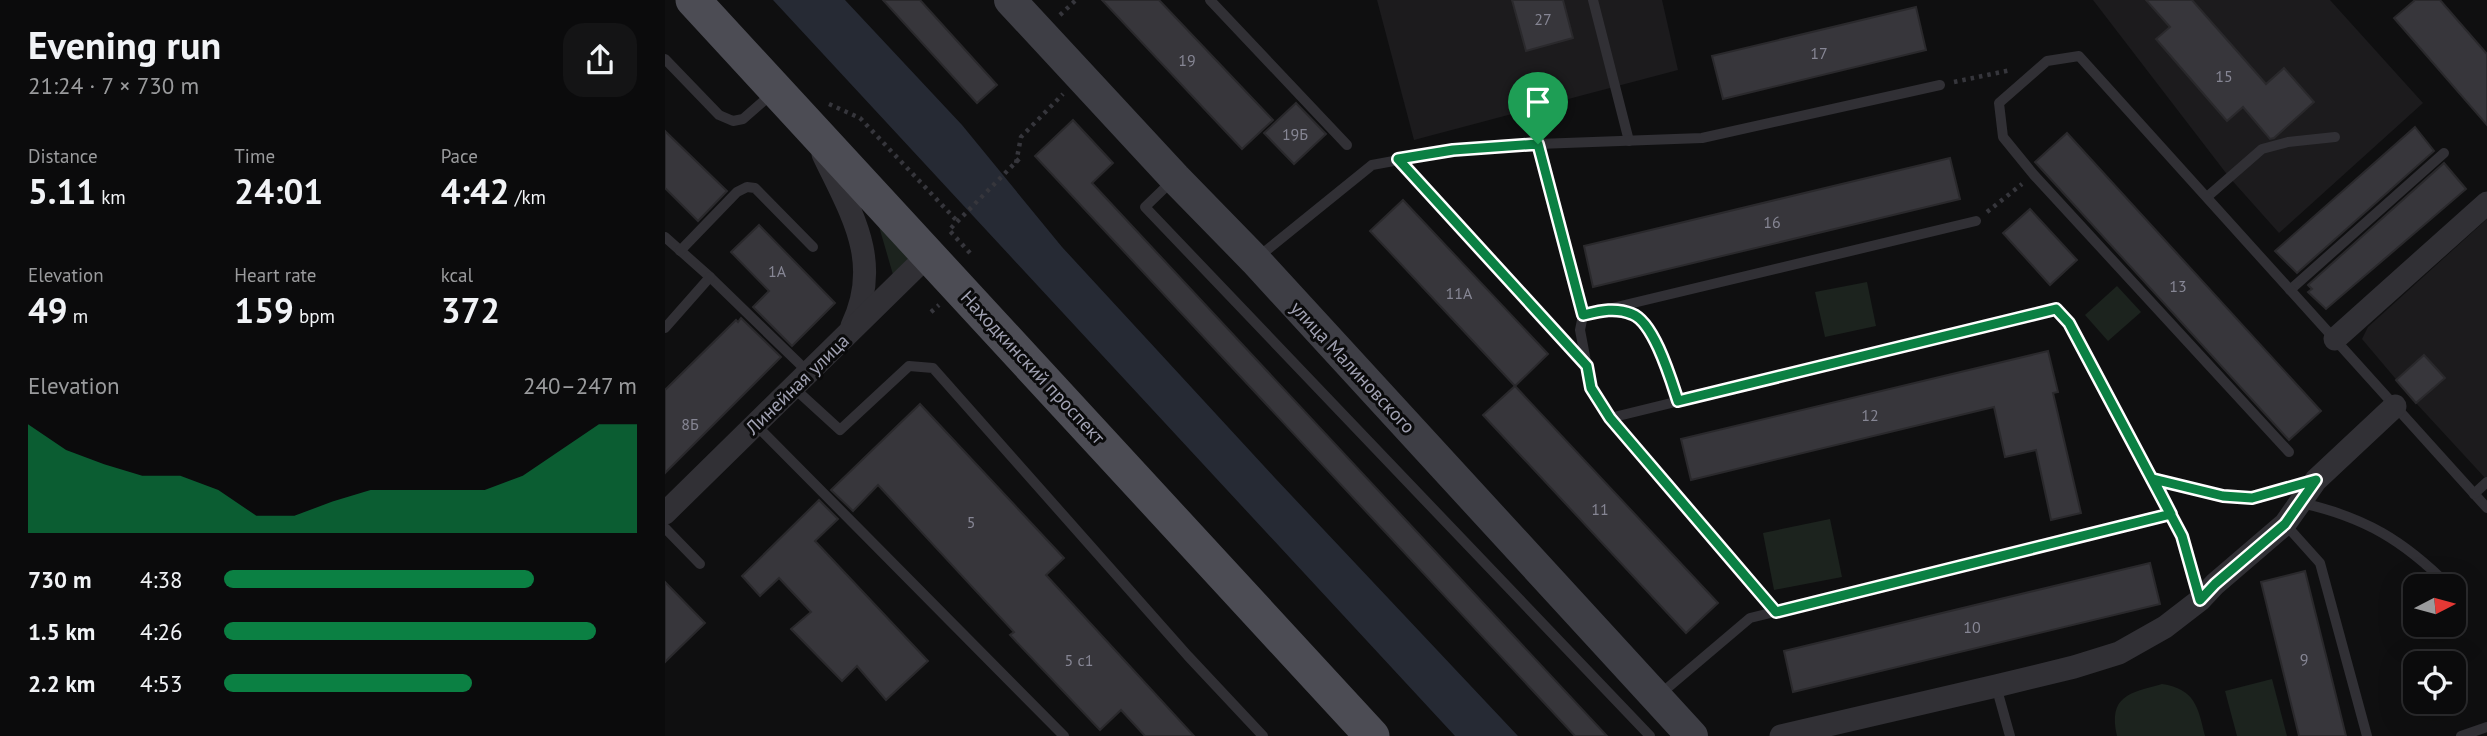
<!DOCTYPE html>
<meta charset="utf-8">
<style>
:root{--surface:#0b0b0c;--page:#141415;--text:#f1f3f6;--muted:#9a9b9d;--line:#2b2b2d;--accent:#0b8043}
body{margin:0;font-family:"PT Sans",sans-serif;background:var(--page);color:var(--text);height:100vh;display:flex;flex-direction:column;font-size:26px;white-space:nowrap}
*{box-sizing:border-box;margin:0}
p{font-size:23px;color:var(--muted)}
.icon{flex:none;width:38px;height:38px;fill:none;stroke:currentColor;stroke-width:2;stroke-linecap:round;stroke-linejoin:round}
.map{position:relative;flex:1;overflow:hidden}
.details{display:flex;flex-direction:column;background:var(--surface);width:665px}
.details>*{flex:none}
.needle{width:46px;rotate:84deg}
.fabs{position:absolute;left:1738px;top:574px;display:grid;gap:14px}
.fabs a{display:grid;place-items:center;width:63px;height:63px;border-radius:14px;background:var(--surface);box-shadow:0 7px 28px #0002,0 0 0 2px var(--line);font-size:35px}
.pin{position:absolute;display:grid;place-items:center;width:60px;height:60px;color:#fff;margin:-72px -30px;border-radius:50% 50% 50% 0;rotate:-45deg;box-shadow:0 0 7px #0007}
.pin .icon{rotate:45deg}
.round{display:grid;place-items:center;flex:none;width:74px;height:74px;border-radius:21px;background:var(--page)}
.summary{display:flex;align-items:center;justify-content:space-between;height:119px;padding:0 28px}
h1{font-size:38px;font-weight:800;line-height:52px}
.figures{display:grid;grid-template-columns:repeat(3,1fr);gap:10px;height:119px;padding:7px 28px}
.figures div{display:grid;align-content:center}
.figures b{font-size:35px;font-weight:800}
.figures small{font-size:19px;font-weight:400}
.figures p{font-size:19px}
.chart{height:196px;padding:14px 28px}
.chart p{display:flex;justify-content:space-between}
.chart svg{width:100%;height:126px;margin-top:7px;fill:var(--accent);opacity:.7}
ul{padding:0 28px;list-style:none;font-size:23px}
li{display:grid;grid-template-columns:112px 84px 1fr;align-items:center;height:52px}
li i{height:18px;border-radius:9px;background:var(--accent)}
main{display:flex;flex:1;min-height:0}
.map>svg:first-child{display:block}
</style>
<main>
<section class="details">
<div class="summary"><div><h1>Evening run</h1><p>21:24 · 7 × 730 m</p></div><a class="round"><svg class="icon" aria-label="share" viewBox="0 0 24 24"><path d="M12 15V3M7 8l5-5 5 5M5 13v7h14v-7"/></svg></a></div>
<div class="figures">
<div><p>Distance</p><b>5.11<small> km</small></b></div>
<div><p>Time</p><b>24:01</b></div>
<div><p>Pace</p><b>4:42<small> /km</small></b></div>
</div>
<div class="figures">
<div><p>Elevation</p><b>49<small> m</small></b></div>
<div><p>Heart rate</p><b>159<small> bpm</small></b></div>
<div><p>kcal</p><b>372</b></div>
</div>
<div class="chart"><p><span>Elevation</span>240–247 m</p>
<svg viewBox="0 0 160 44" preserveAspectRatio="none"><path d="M0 44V6L10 15L20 20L30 24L40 24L50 29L60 38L70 38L80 33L90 29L100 29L110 29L120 29L130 24L140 15L150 6L160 6V44z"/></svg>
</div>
<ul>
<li><b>730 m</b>4:38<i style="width:75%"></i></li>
<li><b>1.5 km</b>4:26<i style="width:90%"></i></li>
<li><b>2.2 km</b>4:53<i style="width:60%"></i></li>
</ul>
</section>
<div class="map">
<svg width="1822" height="736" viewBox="0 0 1822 736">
<rect width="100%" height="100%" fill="#0f0f10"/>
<g fill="#1c1b1d">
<polygon points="712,0 997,0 1013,70 749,140"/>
<polygon points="1428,0 1665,0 1758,103 1614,233 1564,177"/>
<polygon points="1822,219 1822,480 1751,403 1697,339 1703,327"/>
</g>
<g fill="#1c231e">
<polygon points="206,199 254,252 229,278"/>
<polygon points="1202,282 1211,326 1160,337 1150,292"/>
<polygon points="1452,286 1476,312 1443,341 1420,315"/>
<polygon points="1165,519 1177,577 1109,590 1098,533"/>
<polygon points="1607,679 1622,736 1572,736 1560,691"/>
<path d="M1497,684C1530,689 1533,707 1540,736H1452C1443,696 1464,693 1497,684Z"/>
</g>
<polygon fill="#262a34" points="108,0 180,0 297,125 397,247 610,478 853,736 790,736"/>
<g fill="#37363b" stroke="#2a292c" stroke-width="2">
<polygon points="218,0 255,0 332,85 312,103"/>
<polygon points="437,0 494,0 608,120 577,149"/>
<polygon points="847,0 898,0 908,38 861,51"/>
<polygon points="1481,0 1527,0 1601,84 1619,68 1649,102 1609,138 1605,139 1578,107 1562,121 1491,39 1505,27"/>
<polygon points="1750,0 1775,0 1822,54 1822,125 1729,18"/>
<polygon points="1251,7 1261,50 1058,99 1047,56"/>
<polygon points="631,103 661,134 629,164 599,133"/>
<polygon points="408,120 448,163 427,183 942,736 910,736 370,156"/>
<polygon points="1750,127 1769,151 1632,273 1610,251"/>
<polygon points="0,131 62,191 33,221 0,188"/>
<polygon points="1402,133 1656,411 1624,440 1370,162"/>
<polygon points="1285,158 1295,199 928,287 919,246"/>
<polygon points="1779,163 1801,189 1661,309 1643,292 1647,289 1643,285"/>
<polygon points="738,200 883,354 850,386 705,231"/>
<polygon points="1365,209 1412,260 1385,285 1338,233"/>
<polygon points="94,225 170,303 127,346 88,307 104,291 66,252"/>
<polygon points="76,318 116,357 0,473 0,390 71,320 73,322"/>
<polygon points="1383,351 1393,392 1388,393 1416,513 1386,520 1371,450 1340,457 1329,407 1026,480 1016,439"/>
<polygon points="1759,355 1780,378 1751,403 1731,380"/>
<polygon points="850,386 1053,603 1021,633 818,415"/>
<polygon points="255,404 399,558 381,575 529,736 480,736 456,710 435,730 345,635 349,632 213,485 188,511 166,490"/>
<polygon points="154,500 173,519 150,541 263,661 221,700 192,666 177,681 126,629 146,612 114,578 95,596 77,576"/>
<polygon points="1485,563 1495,604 1128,692 1119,651"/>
<polygon points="1640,571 1681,736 1634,736 1596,582"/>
<polygon points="0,582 40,623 0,662"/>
</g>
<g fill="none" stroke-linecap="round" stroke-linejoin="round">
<g stroke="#36363c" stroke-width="4.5" stroke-dasharray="3.5 5" stroke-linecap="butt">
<polyline points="395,15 411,0"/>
<polyline points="1289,82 1346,70"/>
<polyline points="164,104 195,118 293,222"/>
<polyline points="351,163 356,137 398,94"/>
<polyline points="1322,212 1357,184"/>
<polyline points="305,253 284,230 355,158"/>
<polyline points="266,312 274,305"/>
<polyline points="1368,548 1492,518"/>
</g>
<g stroke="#313035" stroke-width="10">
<polyline points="545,0 682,145"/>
<polyline points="928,0 964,141"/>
<polyline points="0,59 54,115 68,121 78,119 109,92"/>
<polyline points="873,144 918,315 915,330 926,388 945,418 1111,612"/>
<polyline points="733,159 922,366"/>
<polyline points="508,180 480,207 985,736"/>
<polyline points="1542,197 1597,149 1623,142 1670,137"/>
<polyline points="0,237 45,277 144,373"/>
<polyline points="15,251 72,192 82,187 90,188 148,247"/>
<polyline points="592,258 707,165 788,150 873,144 1037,138 1275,85"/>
<polyline points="1625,290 1779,153"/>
<path d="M949,310C955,311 966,312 971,315C994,332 1005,376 1012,401"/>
<polyline points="918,315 1311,221"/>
<polyline points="0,328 45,277"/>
<polyline points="129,388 175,430 244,366 268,368 523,656 598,736"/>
<polyline points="945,418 1391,309 1404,323 1517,536 1535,600"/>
<polyline points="91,425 399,736"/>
<polyline points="1624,452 1369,175 1338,137 1334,103 1382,61 1414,56 1822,508"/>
<polyline points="1488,479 1558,497 1587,498 1645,482"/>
<polyline points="1809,494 1822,482"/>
<path d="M1636,503C1700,517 1739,541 1784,586"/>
<polyline points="1620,524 1655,563 1702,736"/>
<polyline points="0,528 35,564"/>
<polyline points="1331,686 1345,736"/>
<polyline points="993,696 1085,618 1353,552"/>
<polyline points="1796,736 1822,727"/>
</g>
<g stroke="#313035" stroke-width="23">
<path d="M158,154C186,213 218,261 187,326"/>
<polyline points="1670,339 1822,203"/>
<polyline points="0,513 264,254"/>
<polyline points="1116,736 1331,686 1409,667 1454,653 1500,627 1535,600 1550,584 1620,524 1651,480 1730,406"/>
</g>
<polyline stroke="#3e3e45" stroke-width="32" points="345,0 510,178 590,260 1027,736"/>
<polyline stroke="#4c4c54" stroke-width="35" points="28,0 707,736"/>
</g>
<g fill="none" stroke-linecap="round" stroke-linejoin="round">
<defs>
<path id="route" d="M873,144L788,150L733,159L922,366L926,388L945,418L1111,612L1506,514L1488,479L1558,496L1587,498L1651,480L1620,524L1550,584L1535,600L1517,536L1404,323L1391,309L1013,401C1006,380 989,322 967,314C950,307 935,311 918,315L873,144"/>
</defs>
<use href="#route" stroke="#fff" stroke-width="14"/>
<use href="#route" stroke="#0b8043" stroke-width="9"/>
</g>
<g text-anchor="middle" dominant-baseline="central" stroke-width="6" stroke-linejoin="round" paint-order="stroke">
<g font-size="16" fill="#868694">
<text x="878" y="19">27</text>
<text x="1154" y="53">17</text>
<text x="522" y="60">19</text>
<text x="1559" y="76">15</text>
<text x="630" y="134">19Б</text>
<text x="1107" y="222">16</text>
<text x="112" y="271">1А</text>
<text x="1513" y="286">13</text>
<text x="794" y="293">11А</text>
<text x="1205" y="415">12</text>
<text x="25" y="424">8Б</text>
<text x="935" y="509">11</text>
<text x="306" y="522">5</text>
<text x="1307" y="627">10</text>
<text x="1639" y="659">9</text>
<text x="414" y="660">5 с1</text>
</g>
<g font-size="19" fill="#a0a1b2" stroke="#0a0a0b">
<text transform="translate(368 367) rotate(47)">Находкинский проспект</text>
<text transform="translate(688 367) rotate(47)">улица Малиновского</text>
<text transform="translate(132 384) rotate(-44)">Линейная улица</text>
</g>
</g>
</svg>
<div class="fabs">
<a><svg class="needle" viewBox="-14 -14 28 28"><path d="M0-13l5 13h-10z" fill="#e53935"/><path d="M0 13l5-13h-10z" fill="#9a9b9d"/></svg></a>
<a><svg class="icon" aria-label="locate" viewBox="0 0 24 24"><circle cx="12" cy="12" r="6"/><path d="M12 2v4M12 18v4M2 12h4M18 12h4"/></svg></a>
</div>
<div class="pin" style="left:873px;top:144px;background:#1e9e55"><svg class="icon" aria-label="arrive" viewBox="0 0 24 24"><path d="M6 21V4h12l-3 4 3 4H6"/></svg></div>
</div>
</main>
